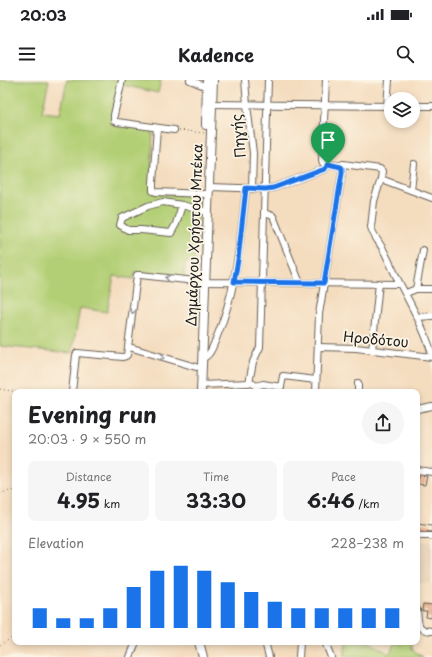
<!DOCTYPE html>
<meta charset="utf-8">
<style>
:root{--surface:#fff;--page:#f6f6f6;--text:#202124;--muted:#757577;--accent:#1a73e8}
body{margin:0;font-family:"Playpen Sans",sans-serif;background:var(--page);color:var(--text);height:100vh;display:flex;flex-direction:column;font-size:15px;white-space:nowrap}
*{box-sizing:border-box;margin:0}
p{font-size:13px;color:var(--muted)}
.icon{flex:none;width:22px;height:22px;fill:none;stroke:currentColor;stroke-width:2;stroke-linecap:round;stroke-linejoin:round}
.map{position:relative;flex:1;overflow:hidden}
.panel{position:absolute;left:12px;top:309px;width:408px;height:256px;display:flex;flex-direction:column;background:var(--surface);border-radius:8px;box-shadow:0 2px 6px #0003}
.panel>*{flex:none}
.controls{position:absolute;left:384px;top:12px;display:grid;gap:8px}
.controls a{display:grid;place-items:center;width:36px;height:36px;border-radius:50%;background:var(--surface);box-shadow:0 2px 6px #0003;font-size:20px}
.pin{position:absolute;display:grid;place-items:center;width:34px;height:34px;color:#fff;margin:-41px -17px;border-radius:50% 50% 50% 0;rotate:-45deg;box-shadow:0 0 4px #0007}
.pin .icon{rotate:45deg}
.round{display:grid;place-items:center;flex:none;width:42px;height:42px;border-radius:21px;background:var(--page)}
.overview{display:flex;align-items:center;justify-content:space-between;height:68px;padding:0 16px}
h1{font-size:22px;font-weight:700;line-height:30px}
.figures{display:grid;grid-template-columns:repeat(3,1fr);gap:6px;height:68px;padding:4px 16px}
.figures div{display:grid;align-content:center;border-radius:8px;background:var(--page);text-align:center}
.figures b{font-size:20px;font-weight:700}
.figures small{font-size:11px;font-weight:400}
.figures p{font-size:11px}
.chart{height:112px;padding:8px 16px}
.chart p{display:flex;justify-content:space-between}
.chart svg{width:100%;height:72px;margin-top:4px;stroke:var(--accent);stroke-width:6}
.status{display:flex;justify-content:space-between;align-items:center;height:28px;padding:0 20px;background:var(--surface);direction:ltr}
.status svg{height:11px;fill:currentColor}
header{display:flex;justify-content:space-between;align-items:center;height:52px;padding:0 16px;background:var(--surface);font-size:18px;font-weight:700}
.map>svg:first-child{display:block}
</style>
<div class="status"><b>20:03</b><svg viewBox="0 0 49 12"><path d="M0 12V9h3v3zM5 12V6h3v6zM10 12V3h3v9zM15 12V0h3v12zM26 1h20v11H26zM47 4h2v5h-2z"/></svg></div>
<header><svg class="icon" aria-label="menu" viewBox="0 0 24 24"><path d="M4 6h16M4 12h16M4 18h16"/></svg>Kadence<svg class="icon" aria-label="search" viewBox="0 0 24 24"><circle cx="10" cy="10" r="6"/><path d="M15 15l6 6"/></svg></header>
<div class="map">
<svg width="432" height="577" viewBox="0 0 432 577">
<rect width="100%" height="100%" fill="#fcf5e5"/>
<filter id="ink" filterUnits="userSpaceOnUse"><feTurbulence type="fractalNoise" baseFrequency=".025" numOctaves="2"/><feDisplacementMap in="SourceGraphic" scale="8" xChannelSelector="R" yChannelSelector="G"/><feConvolveMatrix kernelMatrix="1 2 1 2 8 2 1 2 1" color-interpolation-filters="sRGB"/></filter>
<filter id="wash" filterUnits="userSpaceOnUse"><feTurbulence type="fractalNoise" baseFrequency=".012" numOctaves="4" result="noise"/><feDisplacementMap in="SourceGraphic" scale="16" xChannelSelector="R" yChannelSelector="G"/><feGaussianBlur stdDeviation="0.9" result="paint"/><feColorMatrix in="noise" values="0 0 0 0 0 0 0 0 0 0 0 0 0 0 0 0 0 1.4 0 .05"/><feComposite in="paint" operator="in"/></filter>
<g filter="url(#wash)">
<rect width="100%" height="100%" fill="#f4dcbe"/>
<polygon fill="#e6cfb5" points="417,460 432,461 432,503 418,503"/>
<g fill="#b2cf75" stroke="#677648">
<polygon points="0,0 49,0 42,32 60,34 67,0 161,0 158,13 123,5 111,44 153,48 151,113 199,116 198,160 195,169 194,183 185,182 184,198 135,192 134,199 114,196 107,232 80,228 72,273 0,266"/>
<polygon points="346,562 370,562 389,574 396,562 402,565 403,562 412,562 412,569 421,576 424,577 348,577 345,576 345,570"/>
</g>
<g id="blocks">
<g fill="#e5a17e">
<polygon points="419,395 427,396 425,405 417,404"/>
<polygon points="417,443 432,445 432,452 417,451"/>
<polygon points="423,524 432,525 432,538 426,537 427,531 422,531"/>
</g>
</g>
</g>
<g filter="url(#ink)">
<use href="#blocks" fill-opacity="0" stroke="#685f55" stroke-width="1"/>
<g fill="none" stroke-linecap="round" stroke-linejoin="round">
<defs>
<g id="minor">
<polyline points="122,0 114,35 114,41 117,42 174,50"/>
<polyline points="190,0 207,7"/>
<polyline points="245,0 247,25 253,73 252,109"/>
<polyline points="326,0 322,80 323,83 339,86 343,84 380,89 382,91 381,99 432,118"/>
<polyline points="208,24 391,26"/>
<polyline points="387,26 389,0"/>
<polyline points="413,26 432,26"/>
<polyline points="157,48 153,103 153,111 156,112 204,114"/>
<path d="M381,99L374,121L371,147C373,156 380,163 384,171C389,181 394,192 399,202C411,225 424,248 432,274"/>
<polyline points="209,107 265,109 273,108 325,89 328,84"/>
<polyline points="411,110 414,84"/>
<polyline points="182,125 176,144 171,153 141,150 128,150 120,145 122,138 148,126 163,122 182,125 203,131"/>
<polyline points="264,133 273,136 300,203"/>
<polyline points="416,209 423,170"/>
<polyline points="406,213 416,209 432,209"/>
<polyline points="418,237 432,236"/>
<polyline points="129,267 196,287"/>
<polyline points="318,267 356,268 432,277"/>
<polyline points="372,270 379,203"/>
<path d="M202,278C210,277 213,266 216,259C237,210 240,161 246,108"/>
<polyline points="201,305 249,303"/>
<polyline points="256,306 263,304 281,307 283,296 316,300"/>
<polyline points="72,312 76,275 77,273 123,277 126,276 127,275 137,195 140,195 205,202 400,204"/>
<path d="M257,312C256,306 255,303 249,303L253,282L260,267L268,0"/>
<polyline points="316,312 319,234 342,93 342,88 339,86"/>
<polyline points="358,312 358,303"/>
<polyline points="417,329 432,326"/>
<polyline points="417,390 432,392"/>
<polyline points="417,456 432,456"/>
<path d="M417,530C419,544 416,550 432,551"/>
<polyline points="265,562 269,577"/>
<polyline points="325,562 331,577"/>
<polyline points="130,577 136,562"/>
<polyline points="299,577 300,562"/>
</g>
<g id="major">
<polyline points="206,45 207,0"/>
<polyline points="201,312 213,0"/>
<polyline points="199,562 203,577"/>
</g>
</defs>
<use href="#minor" stroke="#685f55" stroke-width="8"/>
<use href="#major" stroke="#685f55" stroke-width="10"/>
<g stroke="#685f55" stroke-width="1" stroke-dasharray="1 3" stroke-linecap="butt">
<polyline points="179,50 204,53"/>
<polyline points="0,309 17,312"/>
<polyline points="0,413 15,410"/>
<polyline points="0,565 15,556"/>
</g>
<use href="#minor" stroke="#fff" stroke-width="6"/>
<use href="#major" stroke="#fff" stroke-width="8"/>
</g>
<defs><path id="oneway-chevron" d="M-2-3.5L2.5 0L-2 3.5" fill="none" stroke-width="1.6" stroke-linecap="round" stroke-linejoin="round"/></defs>
<g stroke="#999">
<use href="#oneway-chevron" transform="translate(168 198) rotate(-173)"/>
<use href="#oneway-chevron" transform="translate(133 231) rotate(97)"/>
<use href="#oneway-chevron" transform="translate(162 277) rotate(16)"/>
</g>
</g>
<g fill="none" stroke-linecap="round" stroke-linejoin="round" filter="url(#ink)">
<defs>
<polygon id="route" points="328,84 341,87 342,88 342,93 324,203 234,202 238,180 246,108 265,109 273,108 325,89"/>
</defs>
<use href="#route" stroke="#fff" stroke-width="8"/>
<use href="#route" stroke="#1a73e8" stroke-width="5"/>
</g>
<g text-anchor="middle" dominant-baseline="central" stroke-width="3.5" stroke-linejoin="round" paint-order="stroke">
<g font-size="14" fill="#1c1c1c" stroke="#fcf5e5">
<text transform="translate(238 56) rotate(-96)">Πηγής</text>
<text transform="translate(194 155) rotate(-88)">Δημάρχου Χρήστου Μπέκα</text>
<text transform="translate(376 259) rotate(5)">Ηροδότου</text>
</g>
</g>
</svg>
<div class="controls">
<a><svg class="icon" aria-label="layers" viewBox="0 0 24 24"><path d="M12 4l9 5-9 5-9-5zM3 14l9 5 9-5"/></svg></a>
</div>
<div class="pin" style="left:328px;top:84px;background:#1e9e55"><svg class="icon" aria-label="arrive" viewBox="0 0 24 24"><path d="M6 21V4h12l-3 4 3 4H6"/></svg></div>
<section class="panel">
<div class="overview"><div><h1>Evening run</h1><p>20:03 · 9 × 550 m</p></div><a class="round"><svg class="icon" aria-label="share" viewBox="0 0 24 24"><path d="M12 15V3M7 8l5-5 5 5M5 13v7h14v-7"/></svg></a></div>
<div class="figures">
<div><p>Distance</p><b>4.95<small> km</small></b></div>
<div><p>Time</p><b>33:30</b></div>
<div><p>Pace</p><b>6:46<small> /km</small></b></div>
</div>
<div class="chart"><p><span>Elevation</span>228–238 m</p>
<svg viewBox="0 0 160 44" preserveAspectRatio="none"><path d="M5 44V32M15 44V38M25 44V38M35 44V32M45 44V19M55 44V9M65 44V6M75 44V9M85 44V16M95 44V22M105 44V28M115 44V32M125 44V32M135 44V32M145 44V32M155 44V32"/></svg>
</div>
</section>
</div>
